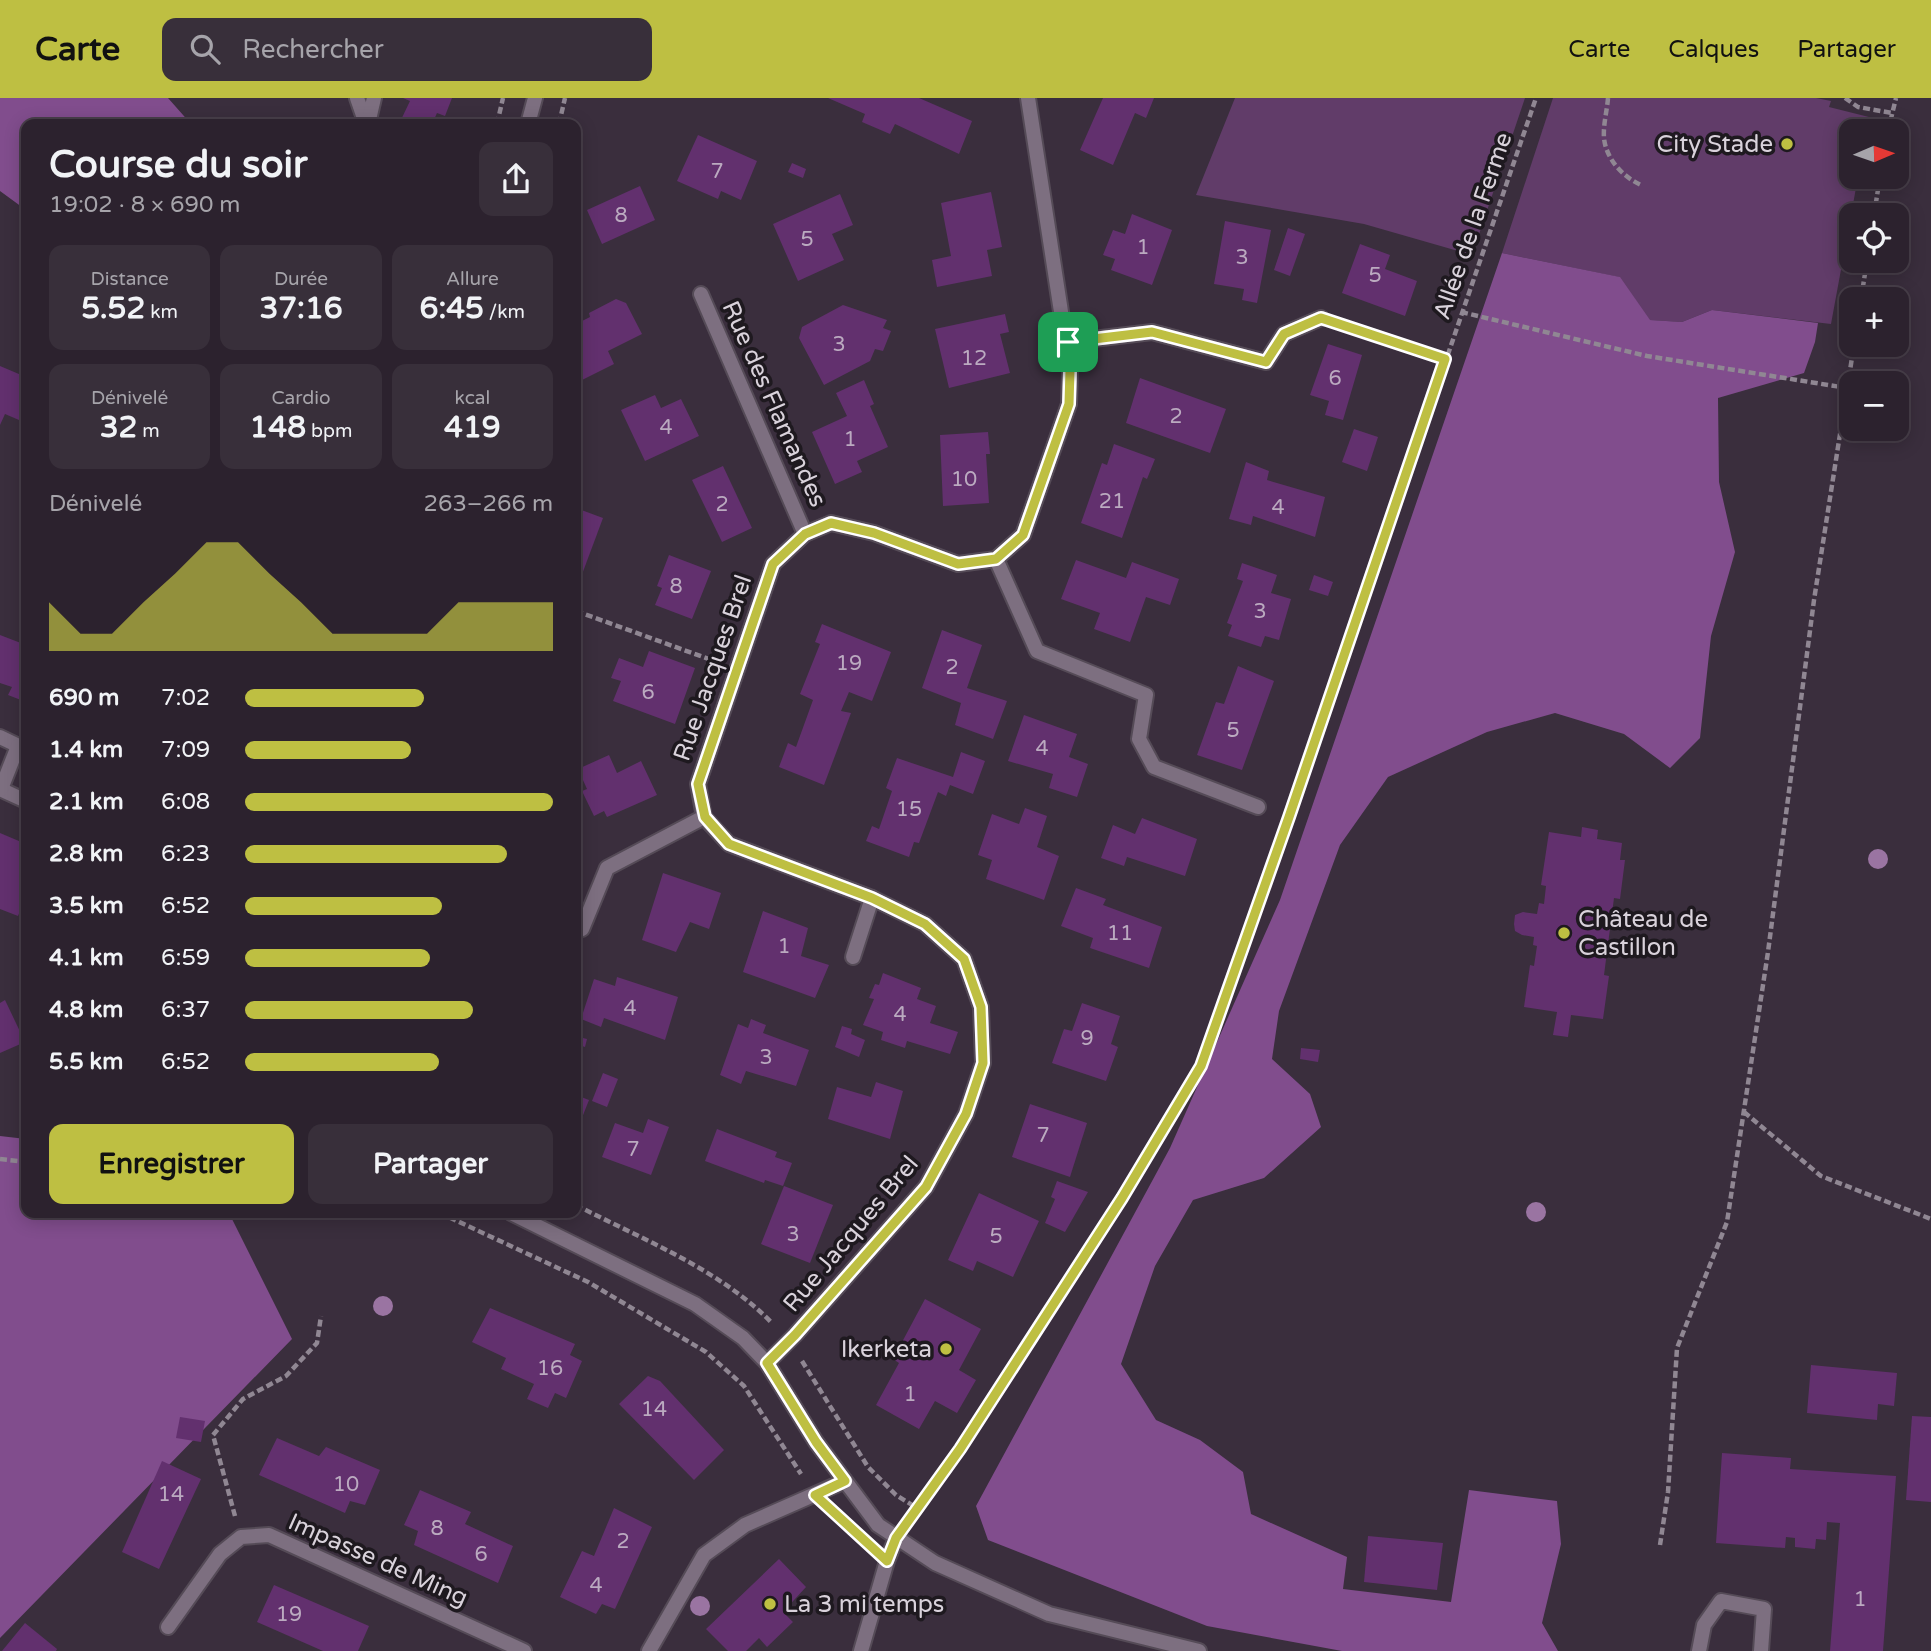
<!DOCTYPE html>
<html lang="fr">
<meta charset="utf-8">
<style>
:root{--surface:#2c222e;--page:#382f3a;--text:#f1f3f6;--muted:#a6a4aa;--line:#483f4a;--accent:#bebf42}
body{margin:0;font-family:"Varela Round",sans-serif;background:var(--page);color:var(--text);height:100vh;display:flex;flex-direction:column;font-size:26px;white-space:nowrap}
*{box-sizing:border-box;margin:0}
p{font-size:23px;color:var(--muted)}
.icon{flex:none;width:38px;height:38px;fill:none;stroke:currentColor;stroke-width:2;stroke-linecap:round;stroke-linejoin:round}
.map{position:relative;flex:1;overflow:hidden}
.details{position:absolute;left:21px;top:21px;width:560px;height:1099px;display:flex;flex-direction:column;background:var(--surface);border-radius:14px;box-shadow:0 4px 18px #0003,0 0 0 2px var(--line)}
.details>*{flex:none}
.needle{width:46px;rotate:88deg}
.controls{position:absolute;left:1839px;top:21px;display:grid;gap:14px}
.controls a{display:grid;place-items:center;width:70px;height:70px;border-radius:14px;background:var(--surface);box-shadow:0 4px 18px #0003,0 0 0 2px var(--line);font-size:35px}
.pin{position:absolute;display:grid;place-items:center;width:60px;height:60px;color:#fff;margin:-30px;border-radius:14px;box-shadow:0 4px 10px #0006}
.round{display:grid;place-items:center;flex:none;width:74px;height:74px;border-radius:14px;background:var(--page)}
.overview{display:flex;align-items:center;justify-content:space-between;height:119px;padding:0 28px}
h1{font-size:38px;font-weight:700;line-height:52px}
.figures{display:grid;grid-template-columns:repeat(3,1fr);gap:10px;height:119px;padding:7px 28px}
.figures div{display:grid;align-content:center;border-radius:14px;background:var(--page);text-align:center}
.figures b{font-size:30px;font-weight:700}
.figures small{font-size:19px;font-weight:400}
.figures p{font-size:19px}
.chart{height:196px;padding:14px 28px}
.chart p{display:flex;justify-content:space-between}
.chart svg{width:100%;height:126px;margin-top:7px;fill:var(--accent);opacity:.7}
.action{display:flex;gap:14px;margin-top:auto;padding:14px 28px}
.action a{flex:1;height:80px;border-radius:14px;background:var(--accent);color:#111;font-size:28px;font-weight:700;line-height:80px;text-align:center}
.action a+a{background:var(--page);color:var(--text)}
ul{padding:0 28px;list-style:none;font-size:23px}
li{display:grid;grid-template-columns:112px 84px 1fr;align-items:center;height:52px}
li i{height:18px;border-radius:9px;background:var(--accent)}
header{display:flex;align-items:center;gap:42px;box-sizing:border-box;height:98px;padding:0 35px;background:var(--accent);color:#111}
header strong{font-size:33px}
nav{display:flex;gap:38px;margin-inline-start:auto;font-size:24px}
.search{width:490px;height:63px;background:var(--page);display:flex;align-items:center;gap:18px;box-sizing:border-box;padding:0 24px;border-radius:14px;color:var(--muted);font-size:26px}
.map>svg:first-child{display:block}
</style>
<header>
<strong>Carte</strong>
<div class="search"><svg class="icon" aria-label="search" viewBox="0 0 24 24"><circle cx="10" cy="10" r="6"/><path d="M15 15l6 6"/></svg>Rechercher</div>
<nav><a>Carte</a><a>Calques</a><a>Partager</a></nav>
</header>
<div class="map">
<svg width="1931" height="1553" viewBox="0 0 1931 1553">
<rect width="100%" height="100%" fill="#3a2e3d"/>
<g fill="#613c69">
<polygon points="1235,0 1525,0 1472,157 1364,126 1196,97"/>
<polygon points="1553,0 1816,0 1831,3 1829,9 1869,19 1867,33 1852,33 1852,79 1858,79 1831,226 1712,212 1682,224 1649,222 1619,179 1502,155"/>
</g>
<g fill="#814d8d">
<polygon points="0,0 168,0 191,26 26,26 26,112 0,93"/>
<polygon points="1502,155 1620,179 1650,222 1682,224 1712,212 1818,225 1815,244 1804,275 1718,300 1719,384 1735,454 1711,538 1700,640 1670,670 1624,636 1555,615 1487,634 1388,679 1340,747 1279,913 1272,961 1310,996 1321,1029 1264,1080 1193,1102 1155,1168 1121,1266 1156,1322 1200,1342 1243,1374 1251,1416 1347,1459 1343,1491 1451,1504 1469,1392 1557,1403 1561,1446 1542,1525 1558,1553 1342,1553 1207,1528 988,1442 976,1408 1170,1050 1280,802"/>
<polygon points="0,1038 26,1041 26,1115 229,1115 292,1241 0,1540"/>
</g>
<g fill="#62306e">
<polygon points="403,0 452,0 445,18 437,15 432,26 399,26 410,3"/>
<polygon points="828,0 919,0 972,23 959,56 895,26 890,36 862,24 865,16"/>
<polygon points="1103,0 1154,0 1146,20 1135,15 1113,67 1080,52"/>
<polygon points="698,37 757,63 741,102 721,93 718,101 677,83"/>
<polygon points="792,65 806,71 803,80 788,74"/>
<polygon points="640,88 655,122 602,146 587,112"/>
<polygon points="991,94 1002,149 987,152 992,178 937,189 932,162 951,158 941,105"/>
<polygon points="840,96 853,127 832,136 844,162 798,183 773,126"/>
<polygon points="1132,116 1172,132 1152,187 1111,172 1115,161 1103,157 1113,132 1125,136"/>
<polygon points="1225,123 1271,132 1257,205 1242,202 1244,191 1214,186"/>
<polygon points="1288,130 1305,136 1290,178 1274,172"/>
<polygon points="1360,146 1390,157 1385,171 1417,183 1405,218 1342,195"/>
<polygon points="616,201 626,205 642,236 608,253 614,266 580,283 576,275 576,269 581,266 576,255 576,226 590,219 589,215"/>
<polygon points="843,207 887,222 883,230 891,233 883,253 875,251 870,263 824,287 799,240 802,229"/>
<polygon points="1005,216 1009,234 1000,236 1010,275 949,290 935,231"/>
<polygon points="1328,246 1362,257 1343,322 1325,317 1329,303 1310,297"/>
<polygon points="0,268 26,279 26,325 5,316 0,327"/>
<polygon points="1140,280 1226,311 1210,355 1126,325"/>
<polygon points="864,282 874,306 870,308 888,349 857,363 862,374 835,386 812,334 847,318 836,295"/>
<polygon points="655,297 661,310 681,301 699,338 645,363 621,312"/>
<polygon points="1354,331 1378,339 1367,373 1342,364"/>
<polygon points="988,334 990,356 986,356 989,405 943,408 940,337"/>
<polygon points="1114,346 1155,361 1147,381 1143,379 1122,440 1081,425 1102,365 1107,367"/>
<polygon points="1246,364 1269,373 1267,382 1325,399 1315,439 1253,418 1251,427 1229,421"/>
<polygon points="723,368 752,430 722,444 692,382"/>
<polygon points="576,410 603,420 581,479 576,477"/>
<polygon points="669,457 711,473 692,521 655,507 662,490 657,488"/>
<polygon points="1076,462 1126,480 1132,464 1179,481 1170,507 1146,499 1130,544 1094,531 1100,515 1061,501"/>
<polygon points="1242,465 1277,477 1271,495 1291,501 1279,542 1265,538 1261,549 1228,538 1232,527 1227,525 1243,483 1237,481"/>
<polygon points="1314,477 1333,484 1328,498 1309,492"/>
<polygon points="822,526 891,554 872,603 849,594 841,613 851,615 824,687 779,669 788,645 796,649 813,602 800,596 820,546 815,544"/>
<polygon points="942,532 982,547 967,590 1007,603 993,641 955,627 961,605 922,590"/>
<polygon points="0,537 26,547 26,604 8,597 12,589 0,585"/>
<polygon points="649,553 695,570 675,626 613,603 621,583 611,580 619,560 643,569"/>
<polygon points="1238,568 1274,583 1242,672 1197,657 1216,604 1224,606"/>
<polygon points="1024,617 1077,636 1069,659 1088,666 1077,699 1049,690 1053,676 1008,663"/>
<polygon points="961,654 985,663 973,696 950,687 946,698 938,694 919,745 914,744 909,759 866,743 872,728 879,731 892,693 886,690 897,660 953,679"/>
<polygon points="609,657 617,675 641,663 657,697 607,719 604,713 594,718 582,693 587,691 578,671"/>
<polygon points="1025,710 1047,718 1037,749 1059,758 1044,802 986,781 992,762 978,757 992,716 1019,726"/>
<polygon points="1142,720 1197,741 1185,778 1127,759 1124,768 1101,760 1113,727 1135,736"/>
<polygon points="1582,729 1598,732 1597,741 1622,745 1620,762 1625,762 1620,801 1614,800 1604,877 1609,878 1603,921 1571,917 1568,939 1553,937 1557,914 1524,909 1530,867 1534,868 1537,848 1533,847 1534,839 1522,837 1515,833 1514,826 1515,817 1523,814 1537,816 1539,805 1544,806 1546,788 1541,787 1549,734 1581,739"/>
<polygon points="0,735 26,746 26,799 18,818 0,811"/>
<polygon points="663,775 721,795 709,831 690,824 676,854 642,842"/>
<polygon points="1076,790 1106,801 1103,807 1162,829 1149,870 1090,850 1093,840 1061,828"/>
<polygon points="763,813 808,830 801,858 829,867 815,900 743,874"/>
<polygon points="883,875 921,890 917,901 936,908 930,925 958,934 950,956 907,943 905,950 881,942 883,934 863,927 874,901 869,900 875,886 879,887"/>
<polygon points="617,879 678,899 665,942 604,920 601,929 581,921 594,881 615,888"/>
<polygon points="5,902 25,944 0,955 0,905"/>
<polygon points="1082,905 1120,918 1111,946 1118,949 1106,983 1052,965 1064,931 1072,933"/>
<polygon points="751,921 766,927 763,935 809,952 796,988 746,973 741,986 720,977 738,926 748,930"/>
<polygon points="842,928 852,931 851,936 865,942 859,959 835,949"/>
<polygon points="576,934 581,936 579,939 587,941 585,949 576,946"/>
<polygon points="1301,950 1320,952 1318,964 1300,961"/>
<polygon points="603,975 618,981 607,1009 592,1003"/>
<polygon points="876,984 903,993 890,1041 828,1021 837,989 871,999"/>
<polygon points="576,997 589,1002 576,1035"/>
<polygon points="1030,1006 1087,1025 1070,1079 1012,1059"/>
<polygon points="648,1021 669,1029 651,1077 602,1059 615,1025 643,1035"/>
<polygon points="717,1031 777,1054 775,1059 792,1065 783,1088 765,1082 764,1085 705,1063"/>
<polygon points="1057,1083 1088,1094 1065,1134 1045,1125 1055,1101 1051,1099"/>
<polygon points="784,1088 833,1107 810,1165 761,1146"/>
<polygon points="979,1095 1039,1123 1013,1179 977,1163 973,1173 948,1162"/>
<polygon points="925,1201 981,1231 959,1272 976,1282 957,1315 935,1303 919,1331 876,1307 899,1265 893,1261"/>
<polygon points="490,1210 575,1246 570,1257 582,1263 566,1300 555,1295 548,1310 527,1301 534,1286 501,1271 506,1260 472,1244"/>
<polygon points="1811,1267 1897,1275 1894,1308 1878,1306 1877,1322 1807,1315"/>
<polygon points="648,1278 660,1283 724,1352 694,1382 619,1306"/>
<polygon points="1912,1318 1931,1319 1931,1404 1906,1402"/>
<polygon points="180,1319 205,1323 201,1344 176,1340"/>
<polygon points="277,1340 319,1358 326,1349 380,1372 365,1407 350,1403 345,1415 259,1377"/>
<polygon points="1722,1355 1791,1360 1790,1371 1896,1378 1883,1553 1830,1553 1840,1425 1827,1424 1826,1442 1816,1441 1815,1451 1795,1449 1795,1440 1786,1439 1785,1450 1716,1445"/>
<polygon points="162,1363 201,1381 159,1471 122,1454"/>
<polygon points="420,1392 471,1414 465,1426 513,1448 498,1485 414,1447 418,1433 404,1427"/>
<polygon points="614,1410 652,1429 615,1511 602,1506 596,1516 560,1499 582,1453 594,1458"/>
<polygon points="1368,1438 1443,1445 1437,1492 1364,1484"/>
<polygon points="779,1461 806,1489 783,1514 793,1524 767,1549 759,1540 746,1553 728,1553 706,1531"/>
<polygon points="274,1487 369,1528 358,1553 323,1553 257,1524"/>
<polygon points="25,1525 57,1551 56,1553 2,1553"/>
</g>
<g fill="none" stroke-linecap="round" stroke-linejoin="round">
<defs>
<polyline id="service" points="1699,1553 1704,1527 1721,1503 1764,1511 1761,1553"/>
<g id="minor">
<polyline points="357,0 366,26"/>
<polyline points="368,26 374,0"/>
<polyline points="528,26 535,0"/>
<polyline points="701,196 805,436"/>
<polyline points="1068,244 1152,234 1266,264 1284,236 1321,220"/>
<polyline points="996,461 1037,553 1146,597 1139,641 1154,669 1258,709"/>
<polyline points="0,639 25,651"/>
<polyline points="0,691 26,703"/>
<polyline points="1,691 18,648"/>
<polyline points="582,831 607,770 704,719"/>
<polyline points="853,859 872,800"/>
<polyline points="511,1115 695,1206 743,1240 767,1265 816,1344 878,1427 935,1465 1049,1516 1199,1553"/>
<polyline points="767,1265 795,1237 926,1089 966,1016 983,965 981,909 964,861 925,826 872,800 729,746 704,719 698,686 773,466 805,436 831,425 874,435 958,466 996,461 1023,437 1069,306 1070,272 1028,0"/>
<polyline points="168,1529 220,1456 241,1439 269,1437 524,1553"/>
<polyline points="649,1553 704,1457 745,1427 845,1383"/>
<polyline points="861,1553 887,1463 896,1440"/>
</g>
</defs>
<use href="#service" stroke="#554b57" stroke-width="18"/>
<use href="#minor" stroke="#554b57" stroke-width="18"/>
<g stroke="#908793" stroke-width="4.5" stroke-dasharray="7 3.5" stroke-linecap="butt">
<path d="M1608,0C1607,13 1603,27 1604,40C1606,61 1623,79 1641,87"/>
<polyline points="1845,0 1858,9 1892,15"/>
<polyline points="497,26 503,0"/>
<polyline points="559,26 565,0"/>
<polyline points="1888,33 1896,0"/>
<polyline points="1874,117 1880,79"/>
<polyline points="1861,201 1867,163"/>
<polyline points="1461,214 1647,258 1847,290"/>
<polyline points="1342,227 1445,261"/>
<polyline points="576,513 717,564"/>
<polyline points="1744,1014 1821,1078 1931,1121"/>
<polyline points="0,1061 26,1064"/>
<path d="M576,1107C643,1142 718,1170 772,1225"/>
<polyline points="440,1115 588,1184 706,1254 744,1288 801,1376"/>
<polyline points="802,1263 868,1369 896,1397 917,1410"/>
<polyline points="235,1418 213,1337 243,1301 286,1278 317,1245 321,1218"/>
<polyline points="909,1421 960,1351 1122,1099 1201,968 1289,719 1536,0"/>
<polyline points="1660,1447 1668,1394 1677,1250 1727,1124 1768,854 1814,502 1854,247"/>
</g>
<use href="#service" stroke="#7d6f80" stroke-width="14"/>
<use href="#minor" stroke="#7d6f80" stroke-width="14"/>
</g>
<g fill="#9a74a2">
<circle cx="1878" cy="761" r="10"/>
<circle cx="1536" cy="1114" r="10"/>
<circle cx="383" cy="1208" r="10"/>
<circle cx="700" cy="1508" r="10"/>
</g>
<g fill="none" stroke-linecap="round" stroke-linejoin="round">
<defs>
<polygon id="route" points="1321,220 1445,261 1289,719 1201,968 1122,1100 960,1351 896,1440 887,1463 815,1397 845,1383 816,1344 767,1265 795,1237 926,1089 966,1016 983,965 981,909 964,861 925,826 872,800 729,746 705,719 698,686 773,466 805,436 831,425 874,435 958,466 996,461 1023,437 1069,306 1070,272 1068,244 1152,234 1266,264 1284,236"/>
</defs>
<use href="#route" stroke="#fff" stroke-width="14"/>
<use href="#route" stroke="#bebf42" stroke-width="9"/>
</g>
<g fill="#bebf42" stroke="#1e191f" stroke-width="2.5">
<circle cx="1787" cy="46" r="7"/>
<circle cx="1564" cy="835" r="7"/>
<circle cx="946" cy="1251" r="7"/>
<circle cx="770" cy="1506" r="7"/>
</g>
<g text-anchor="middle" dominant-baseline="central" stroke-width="7" stroke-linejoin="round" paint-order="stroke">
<g font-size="21" fill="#bbaac0">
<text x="717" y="73">7</text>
<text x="621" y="117">8</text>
<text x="807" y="141">5</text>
<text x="1143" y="149">1</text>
<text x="1242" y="159">3</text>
<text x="1375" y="177">5</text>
<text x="839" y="246">3</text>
<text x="974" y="260">12</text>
<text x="1335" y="280">6</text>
<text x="1176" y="318">2</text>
<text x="666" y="329">4</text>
<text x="850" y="341">1</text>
<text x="964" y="381">10</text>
<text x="1112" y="403">21</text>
<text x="722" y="406">2</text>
<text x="1278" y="409">4</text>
<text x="676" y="488">8</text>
<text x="1260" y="513">3</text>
<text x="849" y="565">19</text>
<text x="952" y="569">2</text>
<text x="648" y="594">6</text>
<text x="1233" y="632">5</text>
<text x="1042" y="650">4</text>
<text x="909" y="711">15</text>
<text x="1120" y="835">11</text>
<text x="784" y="848">1</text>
<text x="630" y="910">4</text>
<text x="900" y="916">4</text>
<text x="1087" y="940">9</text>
<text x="766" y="959">3</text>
<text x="1043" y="1037">7</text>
<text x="633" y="1051">7</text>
<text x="793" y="1136">3</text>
<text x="996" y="1138">5</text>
<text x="550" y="1270">16</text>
<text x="910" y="1296">1</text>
<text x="654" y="1311">14</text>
<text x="346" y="1386">10</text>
<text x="171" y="1396">14</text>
<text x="437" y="1430">8</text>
<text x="623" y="1443">2</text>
<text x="481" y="1456">6</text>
<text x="596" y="1487">4</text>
<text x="1860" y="1501">1</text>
<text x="289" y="1516">19</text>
</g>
<g font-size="24" fill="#d9d2db" stroke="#1e191f" text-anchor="end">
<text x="1773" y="46">City Stade</text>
<text x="1578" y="821" text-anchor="start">Château de<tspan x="1578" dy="28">Castillon</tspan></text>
<text x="932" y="1251">Ikerketa</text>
<text x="784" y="1506" text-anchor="start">La 3 mi temps</text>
</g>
<g font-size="24" fill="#d9d2db" stroke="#1e191f">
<text transform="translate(1473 128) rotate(-71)">Allée de la Ferme</text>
<text transform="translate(774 306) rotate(66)">Rue des Flamandes</text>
<text transform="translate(713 570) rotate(-71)">Rue Jacques Brel</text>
<text transform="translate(851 1136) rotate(-50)">Rue Jacques Brel</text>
<text transform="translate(378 1462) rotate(24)">Impasse de Ming</text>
</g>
</g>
</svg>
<div class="controls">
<a><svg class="needle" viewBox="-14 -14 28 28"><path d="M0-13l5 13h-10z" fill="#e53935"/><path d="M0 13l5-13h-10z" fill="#a6a4aa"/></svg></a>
<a><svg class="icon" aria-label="locate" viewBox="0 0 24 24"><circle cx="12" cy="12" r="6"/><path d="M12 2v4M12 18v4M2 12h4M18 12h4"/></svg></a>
<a>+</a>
<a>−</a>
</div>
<div class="pin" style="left:1068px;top:244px;background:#1e9e55"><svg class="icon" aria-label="arrive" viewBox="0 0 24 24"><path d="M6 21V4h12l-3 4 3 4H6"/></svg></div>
<section class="details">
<div class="overview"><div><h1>Course du soir</h1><p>19:02 · 8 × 690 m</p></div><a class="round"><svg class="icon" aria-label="share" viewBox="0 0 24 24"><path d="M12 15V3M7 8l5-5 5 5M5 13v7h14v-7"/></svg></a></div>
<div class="figures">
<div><p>Distance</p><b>5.52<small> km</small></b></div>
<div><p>Durée</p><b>37:16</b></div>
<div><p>Allure</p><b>6:45<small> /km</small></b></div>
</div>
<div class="figures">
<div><p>Dénivelé</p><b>32<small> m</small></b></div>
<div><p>Cardio</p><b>148<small> bpm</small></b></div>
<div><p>kcal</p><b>419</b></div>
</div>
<div class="chart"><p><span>Dénivelé</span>263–266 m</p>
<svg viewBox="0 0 160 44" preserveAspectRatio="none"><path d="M0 44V27L10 38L20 38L30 27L40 17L50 6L60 6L70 17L80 27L90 38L100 38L110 38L120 38L130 27L140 27L150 27L160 27V44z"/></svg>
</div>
<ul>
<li><b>690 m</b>7:02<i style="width:58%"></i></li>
<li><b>1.4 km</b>7:09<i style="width:54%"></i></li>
<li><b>2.1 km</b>6:08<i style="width:100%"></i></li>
<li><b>2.8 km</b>6:23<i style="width:85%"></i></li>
<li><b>3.5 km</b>6:52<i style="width:64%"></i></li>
<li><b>4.1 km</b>6:59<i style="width:60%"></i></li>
<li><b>4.8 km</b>6:37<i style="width:74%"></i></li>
<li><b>5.5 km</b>6:52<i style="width:63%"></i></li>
</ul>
<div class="action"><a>Enregistrer</a><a>Partager</a></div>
</section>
</div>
